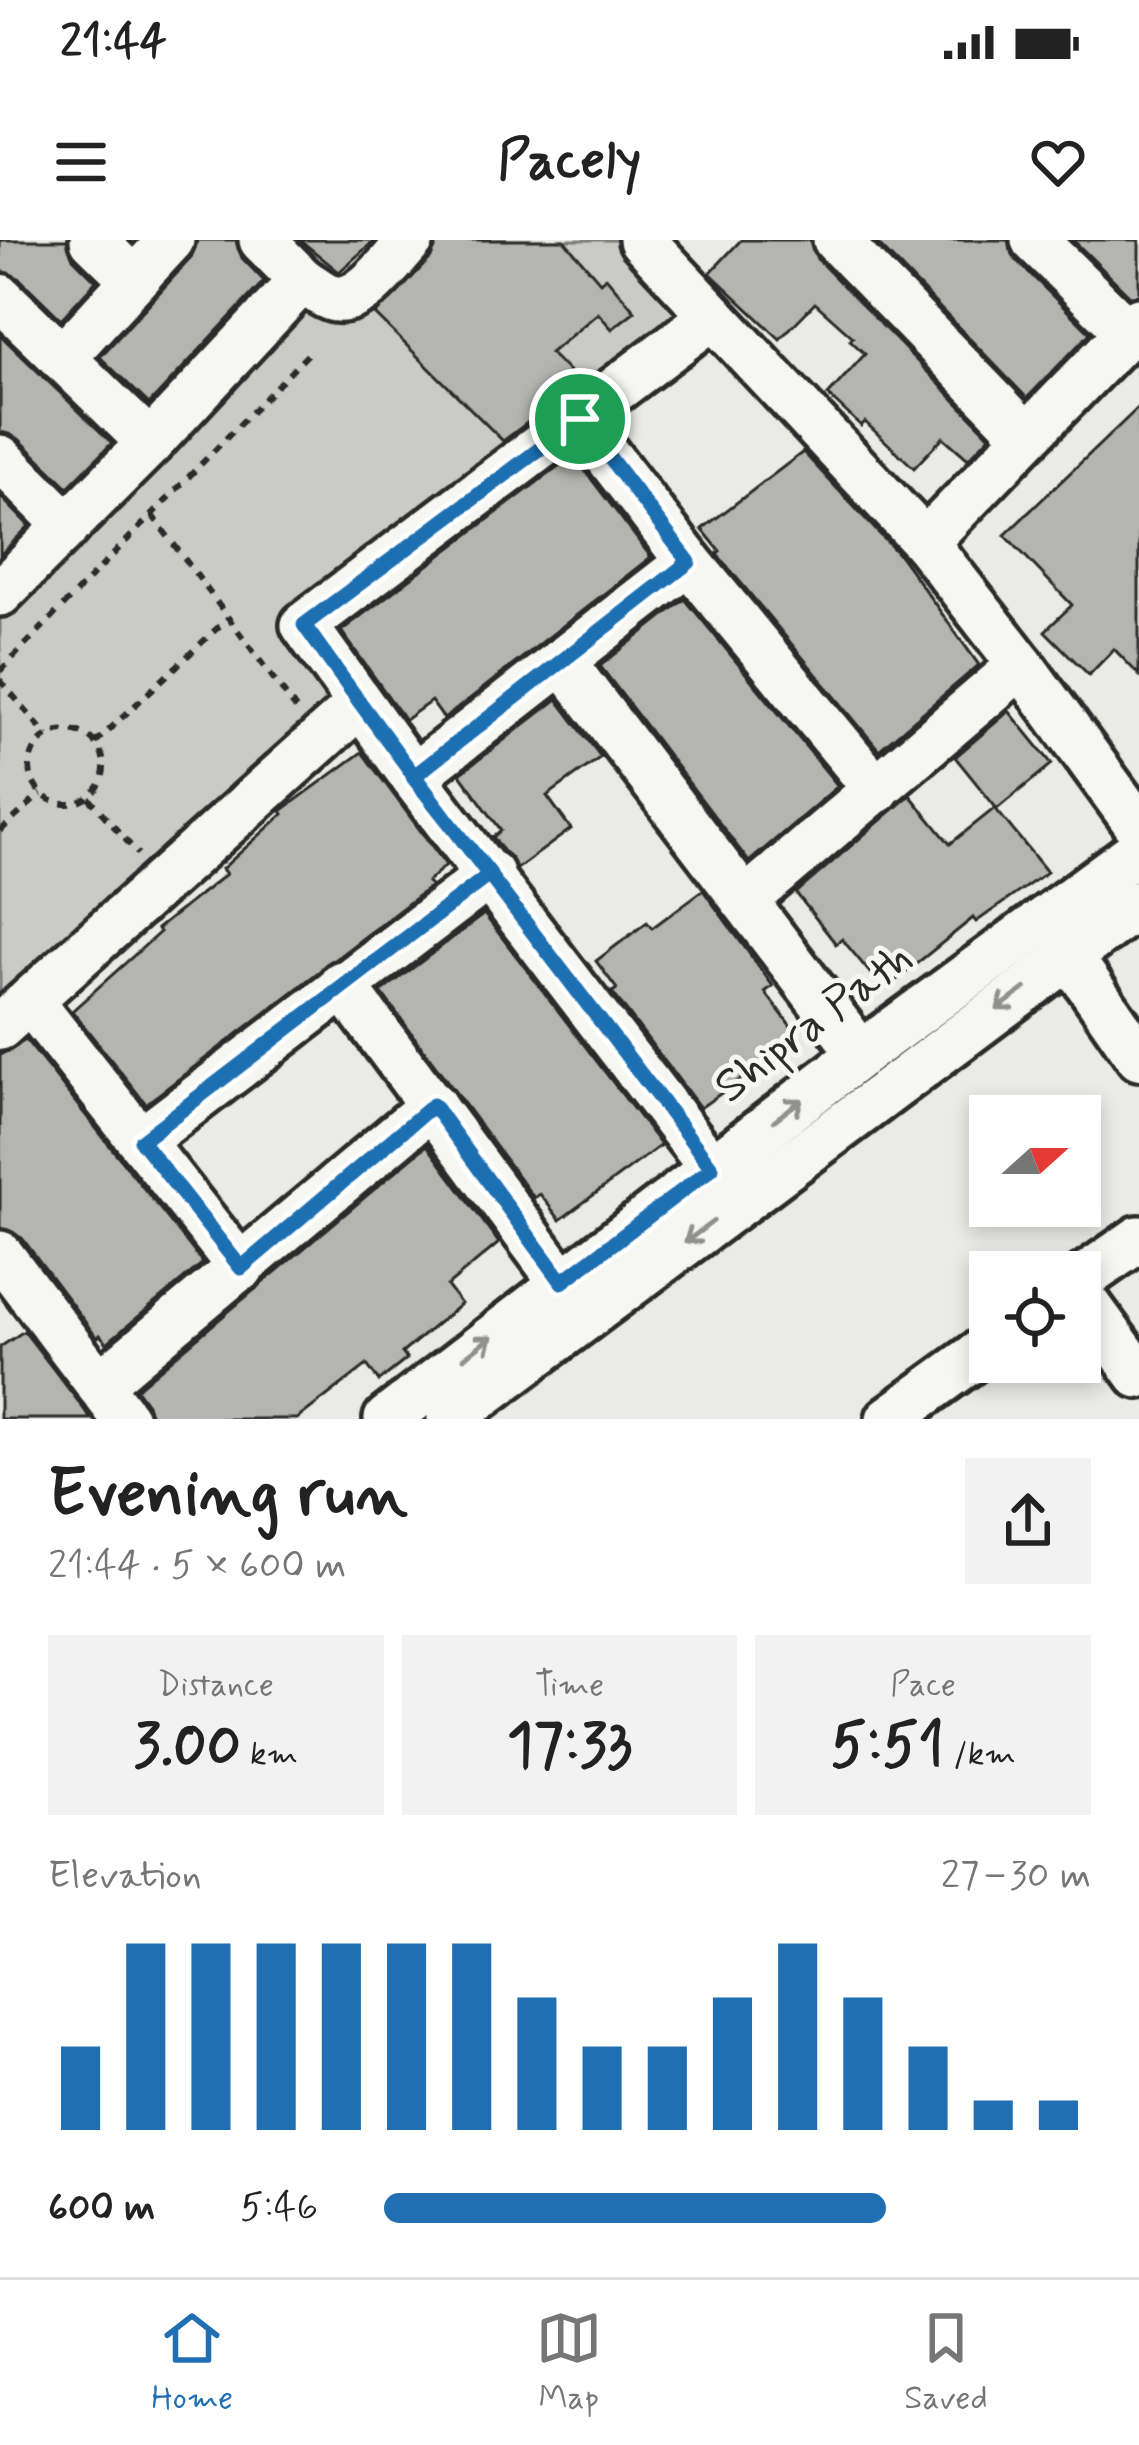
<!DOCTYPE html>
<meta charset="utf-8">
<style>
:root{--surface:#fff;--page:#f2f2f2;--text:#222;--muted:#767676;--line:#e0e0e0;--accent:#1f6fb2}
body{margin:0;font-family:Mynerve,sans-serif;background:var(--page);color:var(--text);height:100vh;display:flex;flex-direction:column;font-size:45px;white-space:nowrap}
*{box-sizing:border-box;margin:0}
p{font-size:39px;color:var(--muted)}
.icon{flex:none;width:66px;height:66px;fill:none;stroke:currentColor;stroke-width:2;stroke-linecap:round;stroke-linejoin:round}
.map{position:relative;height:1179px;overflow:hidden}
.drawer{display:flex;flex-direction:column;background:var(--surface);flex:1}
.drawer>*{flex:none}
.needle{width:78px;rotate:69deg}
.controls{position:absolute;left:969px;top:855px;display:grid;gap:24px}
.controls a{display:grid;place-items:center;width:132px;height:132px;border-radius:0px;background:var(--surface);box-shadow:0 6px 18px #0003;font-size:60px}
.pin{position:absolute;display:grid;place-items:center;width:102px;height:102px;color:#fff;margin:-51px;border:6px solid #fff;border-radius:50%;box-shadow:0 3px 12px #0007}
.round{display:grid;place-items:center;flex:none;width:126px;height:126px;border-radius:0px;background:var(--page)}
.overview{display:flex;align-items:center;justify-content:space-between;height:204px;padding:0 48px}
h1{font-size:66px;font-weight:800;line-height:90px}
.figures{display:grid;grid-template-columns:repeat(3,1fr);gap:18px;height:204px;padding:12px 48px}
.figures div{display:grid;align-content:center;border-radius:0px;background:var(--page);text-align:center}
.figures b{font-size:60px;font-weight:800}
.figures small{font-size:33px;font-weight:400}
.figures p{font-size:33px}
.chart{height:336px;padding:24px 48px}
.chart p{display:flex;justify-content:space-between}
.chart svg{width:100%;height:216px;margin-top:12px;stroke:var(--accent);stroke-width:6}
ul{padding:0 48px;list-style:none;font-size:39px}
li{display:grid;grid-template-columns:192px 144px 1fr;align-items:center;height:90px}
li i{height:30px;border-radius:15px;background:var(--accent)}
.status{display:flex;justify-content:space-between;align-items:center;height:84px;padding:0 60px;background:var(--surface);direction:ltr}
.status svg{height:33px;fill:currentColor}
header{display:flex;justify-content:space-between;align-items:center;height:156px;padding:0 48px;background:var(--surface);font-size:54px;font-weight:800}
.tabs{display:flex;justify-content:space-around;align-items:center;height:168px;border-top:3px solid var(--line);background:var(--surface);font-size:33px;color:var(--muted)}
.tabs a{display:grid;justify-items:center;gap:6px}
.tabs .current{color:var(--accent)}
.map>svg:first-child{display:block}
</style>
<div class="status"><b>21:44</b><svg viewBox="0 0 49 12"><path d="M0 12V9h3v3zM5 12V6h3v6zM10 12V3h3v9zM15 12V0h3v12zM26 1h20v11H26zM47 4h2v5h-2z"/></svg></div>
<header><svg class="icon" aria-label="menu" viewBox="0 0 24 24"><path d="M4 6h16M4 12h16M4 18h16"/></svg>Pacely<svg class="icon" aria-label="heart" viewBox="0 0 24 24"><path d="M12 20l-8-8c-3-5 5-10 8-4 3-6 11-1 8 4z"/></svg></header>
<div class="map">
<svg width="1139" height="1179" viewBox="0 0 1139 1179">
<rect width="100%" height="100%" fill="#eaeae6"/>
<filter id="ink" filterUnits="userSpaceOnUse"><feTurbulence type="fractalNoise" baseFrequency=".00833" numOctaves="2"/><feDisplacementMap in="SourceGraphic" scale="24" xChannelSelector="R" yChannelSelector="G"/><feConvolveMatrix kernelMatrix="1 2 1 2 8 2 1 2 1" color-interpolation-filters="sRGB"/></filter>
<g filter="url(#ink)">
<polygon fill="#cacac7" stroke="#7a7a79" stroke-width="3" points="410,0 641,0 705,67 304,384 360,464 0,787 0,347 305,44 335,74"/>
<g fill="#b4b4b1" stroke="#2b2b2b" stroke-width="3">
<polygon points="0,0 67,0 73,18 96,41 61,79 19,38 0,31"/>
<polygon points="197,0 236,0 242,18 264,41 149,164 100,117 191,18"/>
<polygon points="300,0 375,0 339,32"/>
<polygon points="437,0 564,0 600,42 606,37 635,71 612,89 598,73 550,113 573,136 543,171 503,201 375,74 431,18"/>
<polygon points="741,0 810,0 817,19 990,196 968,219 943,197 914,228 865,182 861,186 828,155 865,114 850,100 853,97 815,63 780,99 710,33"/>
<polygon points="874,0 1008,0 1015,19 1090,93 1027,158"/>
<polygon points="1073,0 1139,0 1139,55 1130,56"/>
<polygon points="0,95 112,203 68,247 19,199 0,192"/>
<polygon points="1139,167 1139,435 1114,409 1089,435 1045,391 1072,365 1005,295"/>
<polygon points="803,212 901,317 979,425 879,510 717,314 720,311 702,289"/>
<polygon points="573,215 651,317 444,479 431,461 405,480 341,391"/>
<polygon points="0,256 29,286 0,315"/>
<polygon points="685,359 838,546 749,622 600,426"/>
<polygon points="557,459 601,517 547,556 571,589 517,629 493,597 501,590 460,534"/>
<polygon points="1009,471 1052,524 997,569 955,517"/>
<polygon points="362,512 446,625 427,642 431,646 146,864 72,771 160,692 157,689 226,634 222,629 283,574 281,571"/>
<polygon points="910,555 950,604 995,568 1047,632 976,682 973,678 884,750 842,699 836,704 796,653"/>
<polygon points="703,650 773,746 765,752 800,798 700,868 612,752 617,749 596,721 647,682 652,688"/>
<polygon points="484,674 661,905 560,980 540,954 534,958 381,752"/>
<polygon points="26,800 203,1023 107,1103 100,1095 97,1098 22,998 0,988 0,815"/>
<polygon points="427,905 499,1003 447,1046 461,1064 402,1113 407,1119 379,1141 367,1125 297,1179 151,1179 147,1164 136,1149"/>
<polygon points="24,1091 78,1161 91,1179 0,1179 0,1107"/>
</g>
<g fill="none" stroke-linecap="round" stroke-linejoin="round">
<defs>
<g id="minor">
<polyline points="93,0 133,39"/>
<polyline points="262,0 302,40"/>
<polyline points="642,0 925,302 1021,425 1139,587"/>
<polyline points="836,0 1027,196"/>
<polyline points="1034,0 1128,92"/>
<polyline points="0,57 150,203"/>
<polyline points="62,118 171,0"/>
<polyline points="580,180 689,322"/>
<polyline points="0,218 68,286"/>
<polyline points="925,302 1139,81"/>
<path d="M0,353L150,203L302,40C312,46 324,57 336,59C364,62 393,19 411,0"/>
<polyline points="563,422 861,814"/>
<polyline points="413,537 689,322 877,550"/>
<polyline points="746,660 1021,425"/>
<polyline points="1069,716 1139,817"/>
<polyline points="342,744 562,1042"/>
<polyline points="31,762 241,1028"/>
<polyline points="0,787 360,464"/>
<polyline points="141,901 491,634"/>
<polyline points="712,928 413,537 304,385 713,76"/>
<polyline points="0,1014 125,1179"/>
<polyline points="1080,1040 1139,999"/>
<polyline points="1080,1054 1139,1135"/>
<polyline points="99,1145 433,865"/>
<polyline points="387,1179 861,814 1139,610"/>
<polyline points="450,1179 1139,664"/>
<polyline points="889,1179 990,1106"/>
</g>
</defs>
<use href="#minor" stroke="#2b2b2b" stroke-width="54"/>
<g stroke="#2b2b2b" stroke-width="6" stroke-dasharray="9 9" stroke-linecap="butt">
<polyline points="152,275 296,469"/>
<polyline points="0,431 310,112"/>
<polyline points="0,440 47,496"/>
<circle cx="67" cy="527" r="37"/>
<polyline points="95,503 228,378"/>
<polyline points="89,558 138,614"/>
<polyline points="0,591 41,554"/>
</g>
<use href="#minor" stroke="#f6f6f2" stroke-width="45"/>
</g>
<defs><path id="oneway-shaft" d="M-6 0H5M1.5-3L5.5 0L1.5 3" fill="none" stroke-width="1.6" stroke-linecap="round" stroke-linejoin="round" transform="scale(3)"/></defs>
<g stroke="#90908e">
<use href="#oneway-shaft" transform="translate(1011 759) rotate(143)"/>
<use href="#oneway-shaft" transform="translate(788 870) rotate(-37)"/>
<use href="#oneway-shaft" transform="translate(699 992) rotate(143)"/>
<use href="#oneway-shaft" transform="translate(478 1107) rotate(-38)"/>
</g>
</g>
<g fill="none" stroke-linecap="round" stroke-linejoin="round" filter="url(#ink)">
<defs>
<path id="route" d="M580,179L689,322L413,537L490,634L141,901L241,1028L433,865L562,1042L712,928C576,747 435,569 304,385L580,179"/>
</defs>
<use href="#route" stroke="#fff" stroke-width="24"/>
<use href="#route" stroke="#1f6fb2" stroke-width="15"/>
</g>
<g text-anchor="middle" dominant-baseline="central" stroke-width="10" stroke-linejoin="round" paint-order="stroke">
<g font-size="48" fill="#2b2b2b" stroke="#f6f6f2">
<text transform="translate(814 783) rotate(-37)">Shipra Path</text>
</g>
</g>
</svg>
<div class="controls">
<a><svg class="needle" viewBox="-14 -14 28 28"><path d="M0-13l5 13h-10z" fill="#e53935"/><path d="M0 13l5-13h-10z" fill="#767676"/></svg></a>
<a><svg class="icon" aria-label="locate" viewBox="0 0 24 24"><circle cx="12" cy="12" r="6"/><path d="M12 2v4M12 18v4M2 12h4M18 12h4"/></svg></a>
</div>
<div class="pin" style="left:580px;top:179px;background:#1e9e55"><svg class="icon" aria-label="arrive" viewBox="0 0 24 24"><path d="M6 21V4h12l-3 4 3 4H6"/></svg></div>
</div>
<section class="drawer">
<div class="overview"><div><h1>Evening run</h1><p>21:44 · 5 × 600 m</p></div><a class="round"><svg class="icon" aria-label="share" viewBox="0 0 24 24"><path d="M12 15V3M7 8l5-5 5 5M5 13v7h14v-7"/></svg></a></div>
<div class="figures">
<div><p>Distance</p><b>3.00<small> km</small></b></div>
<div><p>Time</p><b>17:33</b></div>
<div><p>Pace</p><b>5:51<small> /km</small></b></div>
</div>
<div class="chart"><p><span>Elevation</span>27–30 m</p>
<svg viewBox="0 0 160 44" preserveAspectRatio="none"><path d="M5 44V27M15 44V6M25 44V6M35 44V6M45 44V6M55 44V6M65 44V6M75 44V17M85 44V27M95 44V27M105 44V17M115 44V6M125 44V17M135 44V27M145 44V38M155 44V38"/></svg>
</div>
<ul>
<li><b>600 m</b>5:46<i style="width:71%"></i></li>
</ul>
</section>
<nav class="tabs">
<a class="current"><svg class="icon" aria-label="home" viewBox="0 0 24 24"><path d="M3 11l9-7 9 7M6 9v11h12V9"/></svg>Home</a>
<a><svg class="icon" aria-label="map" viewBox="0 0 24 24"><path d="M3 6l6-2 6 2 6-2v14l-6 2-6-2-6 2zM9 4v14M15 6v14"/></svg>Map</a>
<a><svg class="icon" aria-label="saved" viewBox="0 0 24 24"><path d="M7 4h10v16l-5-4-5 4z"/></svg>Saved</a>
</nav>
